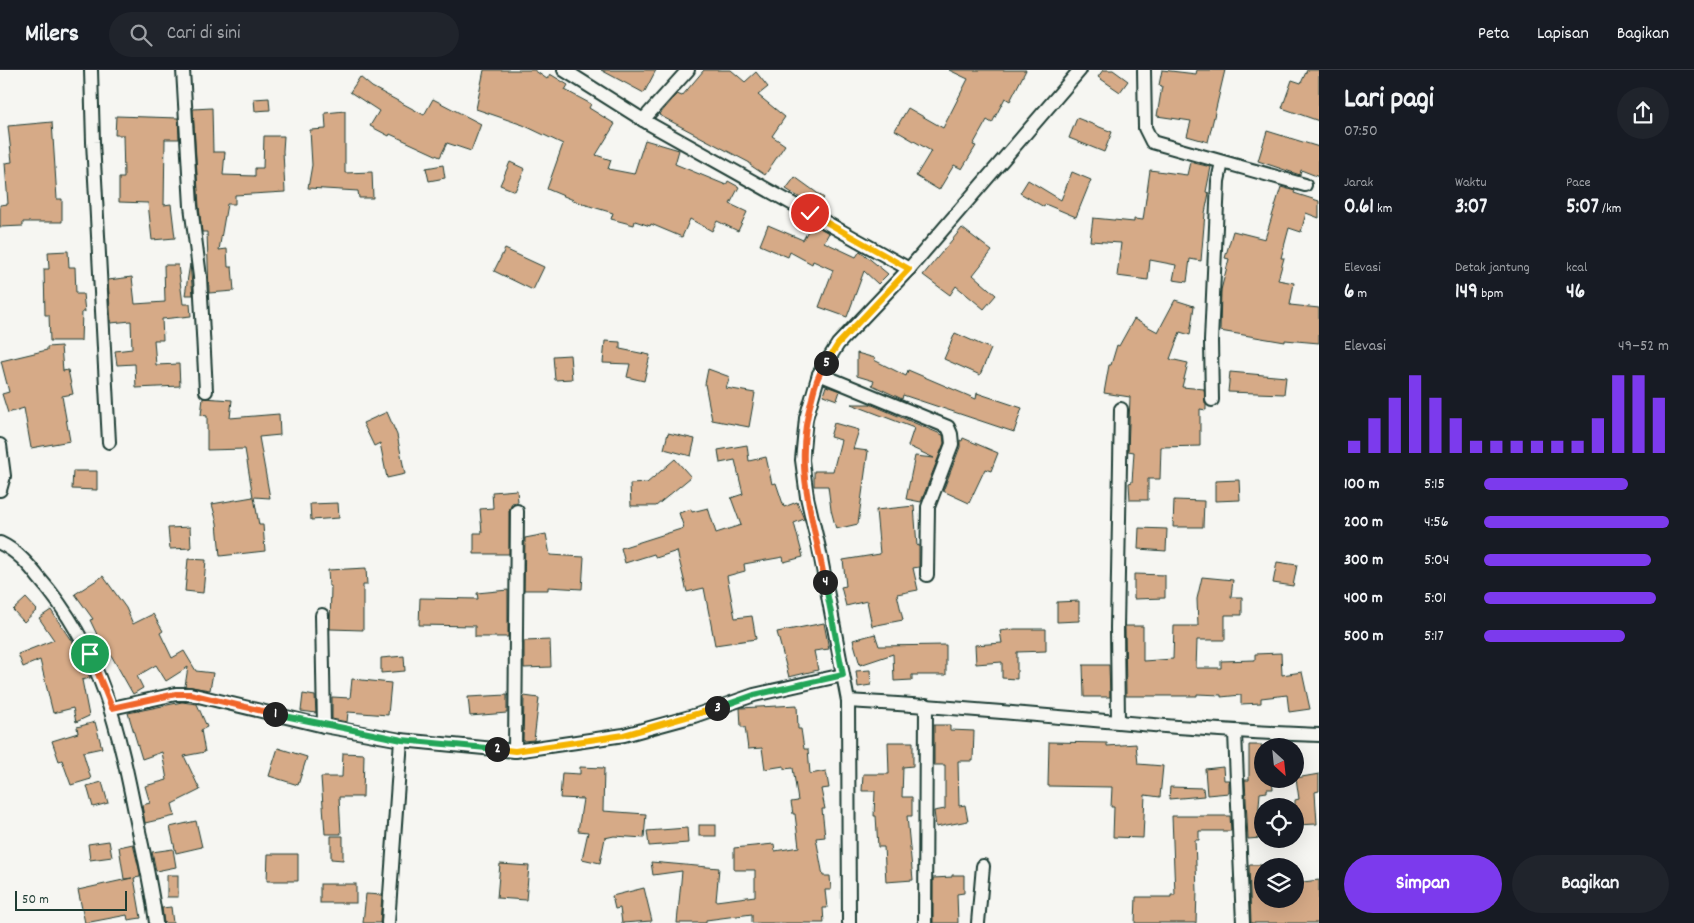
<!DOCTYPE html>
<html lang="id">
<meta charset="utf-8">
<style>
:root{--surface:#171b24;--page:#20242c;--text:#f1f3f6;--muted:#9ea1a6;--line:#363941;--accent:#7c3aed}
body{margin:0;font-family:Dekko,sans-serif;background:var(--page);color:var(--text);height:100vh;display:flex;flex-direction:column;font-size:19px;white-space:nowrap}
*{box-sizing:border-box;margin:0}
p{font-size:16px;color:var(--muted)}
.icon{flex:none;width:28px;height:28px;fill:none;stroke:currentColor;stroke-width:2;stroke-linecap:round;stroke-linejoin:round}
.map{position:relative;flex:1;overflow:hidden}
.side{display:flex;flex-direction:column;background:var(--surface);width:375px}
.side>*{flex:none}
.needle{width:32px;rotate:153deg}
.buttons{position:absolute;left:1254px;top:668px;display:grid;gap:10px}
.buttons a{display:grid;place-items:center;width:50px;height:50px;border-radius:50%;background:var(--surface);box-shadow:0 5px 20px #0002;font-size:25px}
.scale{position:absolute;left:15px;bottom:12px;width:112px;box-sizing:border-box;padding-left:5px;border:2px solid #1f3d34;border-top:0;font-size:14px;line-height:18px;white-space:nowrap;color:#1f3d34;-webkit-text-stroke:4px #f6f6f2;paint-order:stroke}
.pin{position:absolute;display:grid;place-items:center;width:42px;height:42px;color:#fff;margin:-21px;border:2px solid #fff;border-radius:50%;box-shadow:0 1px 5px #0007}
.km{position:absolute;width:25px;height:25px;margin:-12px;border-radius:50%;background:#222;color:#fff;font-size:14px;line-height:25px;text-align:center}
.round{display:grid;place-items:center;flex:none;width:52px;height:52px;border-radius:26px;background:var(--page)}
.headline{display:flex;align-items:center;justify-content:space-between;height:85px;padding:0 25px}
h1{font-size:28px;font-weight:800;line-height:38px}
.metrics{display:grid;grid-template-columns:repeat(3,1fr);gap:8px;height:85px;padding:5px 25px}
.metrics div{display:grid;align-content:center}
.metrics b{font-size:21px;font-weight:800}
.metrics small{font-size:14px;font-weight:400}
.metrics p{font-size:14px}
.chart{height:140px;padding:10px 25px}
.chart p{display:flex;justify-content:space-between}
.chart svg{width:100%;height:90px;margin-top:5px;stroke:var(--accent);stroke-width:6}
.cta{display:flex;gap:10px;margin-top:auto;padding:10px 25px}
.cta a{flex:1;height:58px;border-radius:30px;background:var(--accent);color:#fff;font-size:20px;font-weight:800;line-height:58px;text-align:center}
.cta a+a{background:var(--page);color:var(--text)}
ul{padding:0 25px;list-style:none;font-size:16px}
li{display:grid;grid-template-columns:80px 60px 1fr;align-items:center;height:38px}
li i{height:12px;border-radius:6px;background:var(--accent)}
header{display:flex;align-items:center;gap:30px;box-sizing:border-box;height:70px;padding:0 25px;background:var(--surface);border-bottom:1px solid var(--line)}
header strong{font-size:24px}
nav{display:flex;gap:28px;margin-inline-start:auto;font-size:18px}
.search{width:350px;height:45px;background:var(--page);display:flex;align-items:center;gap:12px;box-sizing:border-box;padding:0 18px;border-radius:28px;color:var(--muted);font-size:19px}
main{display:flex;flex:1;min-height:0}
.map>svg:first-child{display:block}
</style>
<header>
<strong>Milers</strong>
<div class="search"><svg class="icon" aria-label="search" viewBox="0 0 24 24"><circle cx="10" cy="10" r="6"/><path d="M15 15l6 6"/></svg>Cari di sini</div>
<nav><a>Peta</a><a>Lapisan</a><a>Bagikan</a></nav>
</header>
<main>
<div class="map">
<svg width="1319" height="853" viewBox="0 0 1319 853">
<rect width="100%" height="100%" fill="#f6f6f2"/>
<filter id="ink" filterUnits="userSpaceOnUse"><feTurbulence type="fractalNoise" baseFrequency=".02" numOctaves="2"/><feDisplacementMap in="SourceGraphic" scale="10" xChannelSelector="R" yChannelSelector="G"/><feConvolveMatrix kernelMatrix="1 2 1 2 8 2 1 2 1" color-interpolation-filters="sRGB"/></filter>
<g filter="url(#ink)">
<g fill="#d6aa87" stroke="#1f3d34">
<polygon points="484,0 534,0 547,9 550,4 568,15 565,20 591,34 589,38 615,54 596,85 611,90 608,99 634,104 645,70 679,80 675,94 726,115 728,111 739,117 730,134 747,142 738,161 717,151 712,161 690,149 682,167 651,154 650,156 635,151 634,155 611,149 613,143 583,134 547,119 563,74 523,55 476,39"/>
<polygon points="601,0 656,0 644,23"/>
<polygon points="704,0 731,0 745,12 756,2 768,17 758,25 785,47 772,66 785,75 765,105 750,95 750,93 659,45 677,24 682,26"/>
<polygon points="949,0 1026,0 1010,31 1005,28 992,53 987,50 973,75 976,76 962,99 954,95 939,120 916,106 931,81 895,60 908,38 943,58 968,9"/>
<polygon points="1103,0 1113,0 1128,11 1120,22 1098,7"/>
<polygon points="1162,0 1196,4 1197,0 1225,0 1208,72 1187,66 1191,51 1157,46 1162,16 1159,15"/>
<polygon points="1307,0 1319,0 1319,51 1282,38 1292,10 1301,13"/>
<polygon points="360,7 372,17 424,45 433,29 481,54 471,81 447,73 440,87 390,64 389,66 370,56 379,41 350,22"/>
<polygon points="269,28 270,40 255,41 254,29"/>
<polygon points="212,38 213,82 225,82 223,105 255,106 255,98 263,98 264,66 284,66 283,81 285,122 235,125 235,134 227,134 219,180 227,179 228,197 232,197 234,221 209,223 207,162 202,162 199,137 193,39"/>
<polygon points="345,41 345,103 372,102 373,128 359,128 358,121 308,118 312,95 310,60 326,59 325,43"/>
<polygon points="116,46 178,48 179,69 165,69 164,135 171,134 175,168 152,170 148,133 119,132 119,108 124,108 123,65 115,65"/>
<polygon points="1077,48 1112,62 1104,82 1069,68"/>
<polygon points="52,52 57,129 62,129 62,152 23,152 23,156 0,157 0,135 8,134 5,93 12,92 8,56"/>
<polygon points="1267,61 1319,77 1319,107 1301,100 1300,105 1258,91"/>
<polygon points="510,92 525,99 515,121 500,115"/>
<polygon points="1190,92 1211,97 1206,122 1209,123 1205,143 1201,191 1190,189 1187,212 1173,210 1176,195 1150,190 1148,210 1117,206 1121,173 1090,171 1093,148 1134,152 1134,149 1143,150 1150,100 1187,105"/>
<polygon points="443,95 445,108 429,111 426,98"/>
<polygon points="1072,102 1091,110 1076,147 1045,134 1044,137 1020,123 1028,110 1061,130"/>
<polygon points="795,107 824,128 816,138 786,119"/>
<polygon points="1281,117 1295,121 1294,123 1319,131 1319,148 1306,143 1301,162 1289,158 1281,188 1284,188 1278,210 1294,213 1290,235 1319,238 1319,273 1285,270 1285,272 1220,261 1221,220 1229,189 1225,188 1233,161 1265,169"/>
<polygon points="768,155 803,170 810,157 812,158 814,155 829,163 824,172 856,187 860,181 888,204 878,214 864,201 847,247 819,237 833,200 813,191 812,194 790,182 788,187 760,175"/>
<polygon points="962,158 992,181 973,205 996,225 984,239 956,216 950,225 923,205"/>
<polygon points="505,179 544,197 533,220 494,201"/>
<polygon points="68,181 69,197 75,197 76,224 83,224 85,242 82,242 81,271 50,271 49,245 45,245 44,199 49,199 48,182"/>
<polygon points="190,194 193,225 185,225"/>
<polygon points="164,195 178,195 183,234 190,234 191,246 162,249 163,270 154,270 156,295 179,294 180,316 136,318 135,294 117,295 115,281 132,279 131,251 111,253 108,210 132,207 135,234 165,232"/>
<polygon points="1175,230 1194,236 1190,265 1180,262 1170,289 1188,293 1182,317 1204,319 1206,335 1206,340 1200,339 1200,376 1161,377 1160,409 1148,409 1148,430 1130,430 1129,413 1132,412 1134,382 1128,381 1130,327 1104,323 1109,295 1111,295 1117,275 1119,276 1134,249 1158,262"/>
<polygon points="955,263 991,279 980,305 944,289"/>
<polygon points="605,271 620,272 620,279 650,285 644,311 627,307 630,294 603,293"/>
<polygon points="61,276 63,301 68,300 73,324 62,326 70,371 31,378 24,338 8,343 2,324 9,322 1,291 47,280 47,277"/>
<polygon points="857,283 875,288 874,290 906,306 908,300 976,329 977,323 1022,338 1014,362 903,325 902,329 872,315 874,311 857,306"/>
<polygon points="570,285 572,309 555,310 553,286"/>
<polygon points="708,299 730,307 726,318 755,323 749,357 712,350 705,314"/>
<polygon points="1230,302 1286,307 1284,324 1228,322"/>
<polygon points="826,316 840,321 837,330 823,325"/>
<polygon points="203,328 232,330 230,348 279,344 280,365 259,367 270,428 254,427 259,455 263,455 265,481 220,486 217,453 212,434 253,427 245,379 207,380 207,346 201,345"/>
<polygon points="851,334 870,334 943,365 944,373 921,432 906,429 915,386 934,388 908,376 914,358"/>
<polygon points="387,342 397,365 405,404 387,408 380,373 374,376 363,353"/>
<polygon points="834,353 859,360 853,379 868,381 858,454 836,459 831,440 828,416 814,416 814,401 833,401 841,370 830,367"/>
<polygon points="668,363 695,369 691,386 664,379"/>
<polygon points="963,368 998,383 991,401 985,399 969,433 943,421 960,377 960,370 962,371"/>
<polygon points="747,375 749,391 766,387 772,414 776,413 784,437 797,432 804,449 794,453 803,487 784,492 783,487 744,494 745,501 727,506 735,548 752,546 756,569 715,575 704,518 687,522 677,481 656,488 654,484 625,493 621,478 684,458 679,443 691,439 692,442 708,438 716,463 741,455 731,428 743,424 735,390 720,393 718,380"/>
<polygon points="675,389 691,407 656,436 631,436 630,414 647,413"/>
<polygon points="73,401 97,401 97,420 72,419"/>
<polygon points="1239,410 1240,430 1215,431 1215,411"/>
<polygon points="517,420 518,432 512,433 509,441 509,484 474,484 474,463 482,463 480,439 493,438 492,422"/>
<polygon points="1174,430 1204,431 1203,457 1173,457"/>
<polygon points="338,433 339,448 311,450 310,434"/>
<polygon points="914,436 917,476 919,475 919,497 913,498 918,520 897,524 903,550 872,556 867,531 846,536 841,517 846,516 843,490 880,484 876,440"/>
<polygon points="190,457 191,478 170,479 168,458"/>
<polygon points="1139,458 1167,459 1166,481 1138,479"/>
<polygon points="546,464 550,485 584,487 582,519 548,517 548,520 524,520 525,468"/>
<polygon points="188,489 206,490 203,523 185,521"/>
<polygon points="1277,492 1297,495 1293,516 1273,513"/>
<polygon points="366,498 367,515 363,515 363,560 330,559 331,516 329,516 328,500"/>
<polygon points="1134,504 1165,505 1165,528 1134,529"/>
<polygon points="103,506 126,538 133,554 153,544 163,561 160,563 172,588 184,581 196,601 213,603 210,620 185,616 188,597 166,611 156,595 137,606 143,618 133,624 111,585 101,591 95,579 102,575 90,550 93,549 75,524"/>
<polygon points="1202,507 1233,510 1231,527 1242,527 1242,545 1225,545 1225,570 1197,570 1196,598 1221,598 1221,591 1255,590 1255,584 1281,583 1282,605 1302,602 1310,639 1289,642 1287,625 1261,628 1261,633 1241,634 1241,625 1221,627 1221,625 1197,624 1197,626 1126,626 1125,556 1143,556 1143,591 1173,589 1174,556 1198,556 1197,529"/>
<polygon points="508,520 508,567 475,567 475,556 419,555 420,528 478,529 477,523"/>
<polygon points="26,528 37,540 24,552 13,540"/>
<polygon points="1079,531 1079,551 1057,552 1057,532"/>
<polygon points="51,540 70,569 71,568 90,608 82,610 89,646 76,652 73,638 53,643 40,590 23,597 18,584 54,570 39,548"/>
<polygon points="824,553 829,579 814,581 818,600 789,607 777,562"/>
<polygon points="1015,559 1046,559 1046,581 1017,582 1017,609 1002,608 1002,592 976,594 975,575 1002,573 1000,561"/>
<polygon points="875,564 879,576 946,575 946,605 912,605 912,610 894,611 893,584 860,595 853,570"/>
<polygon points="550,570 551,597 524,598 524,571"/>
<polygon points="404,586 405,601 381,603 381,588"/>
<polygon points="1083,595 1109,595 1110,627 1084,627"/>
<polygon points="870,600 871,615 858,617 856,601"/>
<polygon points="352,609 391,613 388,645 348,642 347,652 332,649 332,627 350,628"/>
<polygon points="303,624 315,626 316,643 301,641"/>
<polygon points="507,625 507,643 470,646 468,627"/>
<polygon points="524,626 539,628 534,670 523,671"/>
<polygon points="182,632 197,634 207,657 201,660 205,682 184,686 200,720 172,734 175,746 145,753 142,735 150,733 145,716 167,710 162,682 142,689 128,643"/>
<polygon points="797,635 798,659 801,659 804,679 808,679 810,704 826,701 829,718 821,719 825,739 822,739 825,767 816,768 823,806 830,806 831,820 825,820 827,838 823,838 824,853 752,853 752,844 706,850 706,853 677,853 682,801 653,805 651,792 719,798 716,831 755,826 755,800 734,800 734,778 774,774 775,781 799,777 795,744 793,744 791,732 798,731 793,698 784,699 784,696 765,699 762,678 748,679 745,657 741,657 740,638"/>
<polygon points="95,652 102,678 83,682 91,709 71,715 62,690 59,691 52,671 78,663 77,657"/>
<polygon points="934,655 950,655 950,660 974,661 973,691 958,691 959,736 965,735 968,751 936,757 934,741 945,739 945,695 934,695"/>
<polygon points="888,672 913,672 913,696 903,697 902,727 912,727 912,746 907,746 913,810 886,812 884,777 878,777 876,746 874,746 875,721 862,721 863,704 889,704"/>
<polygon points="1049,672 1107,673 1107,676 1136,674 1138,694 1163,696 1160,727 1145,725 1143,768 1113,767 1114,737 1111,737 1112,717 1048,716"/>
<polygon points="1249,675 1262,675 1262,709 1272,711 1273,719 1267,719 1267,722 1260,723 1258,749 1260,749 1261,768 1248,769 1245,710 1249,710"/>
<polygon points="278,678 307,687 298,715 269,706"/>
<polygon points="343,683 364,684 363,727 339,727 341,764 325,764 321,707 342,707"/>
<polygon points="580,697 604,698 603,741 646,744 644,768 614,766 605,768 600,793 582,789 588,762 578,761 583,729 560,728 562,703 580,704"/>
<polygon points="1223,697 1224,710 1229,710 1229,723 1207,725 1205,699"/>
<polygon points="1319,704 1319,721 1315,722 1317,754 1295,755 1295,730 1299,729 1296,708"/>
<polygon points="102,712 108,733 93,737 87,716"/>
<polygon points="1170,717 1203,718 1204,726 1169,729"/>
<polygon points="1172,746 1230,746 1231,761 1199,761 1199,770 1195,770 1197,821 1196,853 1135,853 1136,827 1171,827 1171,825 1175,825"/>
<polygon points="196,751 202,777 176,783 170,757"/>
<rect x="699" y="755" width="17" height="11"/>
<polygon points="687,758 688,773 649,776 647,761"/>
<polygon points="331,766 343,766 343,790 331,789"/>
<polygon points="109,771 112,787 90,790 88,774"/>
<polygon points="133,774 140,803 140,807 134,808 141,848 128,850 127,845 85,853 78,820 132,808 124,809 119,777"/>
<polygon points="173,779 176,797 156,801 152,782"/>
<polygon points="268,784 298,784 298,811 267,811"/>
<polygon points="500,794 529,796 526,830 497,828"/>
<polygon points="1249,795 1262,795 1262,829 1295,829 1295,813 1319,810 1319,853 1251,853"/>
<rect x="167" y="805" width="11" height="22"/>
<polygon points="952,805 964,805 964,823 957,824 958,853 933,853 933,808 952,807"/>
<rect x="320" y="814" width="36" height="19"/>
<polygon points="644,818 652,851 622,853 620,838 615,839 612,826"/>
<polygon points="366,824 382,825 380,853 363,853"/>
<polygon points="171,837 173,853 164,853 162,838"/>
</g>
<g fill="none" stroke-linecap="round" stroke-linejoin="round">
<defs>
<g id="street">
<polyline points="91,0 93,72 109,372"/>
<polyline points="183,0 191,136 200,207 206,321"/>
<polyline points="564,0 648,53 909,199"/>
<polyline points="1144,0 1145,58 1152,72 1305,115"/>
<polyline points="643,50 688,0"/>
<polyline points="819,304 948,357 951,364 952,374 928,437 927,505"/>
<polyline points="1212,330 1211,271 1218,111 1222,92"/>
<polyline points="0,375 4,406 0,420"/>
<path d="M0,473C17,481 28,494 39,508C102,580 119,661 137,752C144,785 152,819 156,853"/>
<polyline points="322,545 324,656"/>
<path d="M848,631C1005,639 1162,660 1319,665"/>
<polyline points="112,638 176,624 190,624 324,656 401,670 515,681 624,665 694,646 754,625 843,605"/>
<polyline points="1118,651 1117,558 1121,339"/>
<polyline points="1235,663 1243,853"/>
<polyline points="515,681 517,441"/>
<polyline points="388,853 401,670"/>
<polyline points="849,853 848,631 819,478 807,427 802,390 806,348 819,304 838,274 909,199 1080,0"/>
<polyline points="925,853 926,635"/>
<polyline points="978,853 983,796"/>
</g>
</defs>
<use href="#street" stroke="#1f3d34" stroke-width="16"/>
<use href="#street" stroke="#f6f6f2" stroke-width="12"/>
</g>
</g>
<g fill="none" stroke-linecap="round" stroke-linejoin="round" filter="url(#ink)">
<defs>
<polyline id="split-1" points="90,584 112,638 176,624 190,624 275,644"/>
<polyline id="split-2" points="275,644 402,670 497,679"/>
<polyline id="split-3" points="497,679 515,681 624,665 717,638"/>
<polyline id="split-4" points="717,638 754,625 843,605 825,512"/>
<path id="split-5" d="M825,512C813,446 792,396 812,328C815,315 818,304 826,293"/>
<polyline id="split-6" points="810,143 909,199 838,274 826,293"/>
</defs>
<use href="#split-1" stroke="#fff" stroke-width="10"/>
<use href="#split-2" stroke="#fff" stroke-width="10"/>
<use href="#split-3" stroke="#fff" stroke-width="10"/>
<use href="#split-4" stroke="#fff" stroke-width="10"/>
<use href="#split-5" stroke="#fff" stroke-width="10"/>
<use href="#split-6" stroke="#fff" stroke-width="10"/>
<use href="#split-1" stroke="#f0652b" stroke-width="6"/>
<use href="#split-2" stroke="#22a559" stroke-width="6"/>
<use href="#split-3" stroke="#f5b400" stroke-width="6"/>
<use href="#split-4" stroke="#22a559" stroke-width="6"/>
<use href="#split-5" stroke="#f0652b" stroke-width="6"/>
<use href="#split-6" stroke="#f5b400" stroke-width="6"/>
</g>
</svg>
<div class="buttons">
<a><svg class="needle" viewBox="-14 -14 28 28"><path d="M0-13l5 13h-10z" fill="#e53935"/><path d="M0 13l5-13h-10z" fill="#9ea1a6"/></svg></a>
<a><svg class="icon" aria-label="locate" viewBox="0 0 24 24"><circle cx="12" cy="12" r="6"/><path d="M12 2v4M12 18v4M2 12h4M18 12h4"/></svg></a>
<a><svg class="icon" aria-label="layers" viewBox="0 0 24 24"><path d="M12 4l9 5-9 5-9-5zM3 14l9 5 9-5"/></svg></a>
</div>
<div class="scale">50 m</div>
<div class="pin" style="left:90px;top:584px;background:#1e9e55"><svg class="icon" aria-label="arrive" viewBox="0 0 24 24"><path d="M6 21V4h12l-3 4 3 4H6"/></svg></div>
<div class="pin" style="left:810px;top:143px;background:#d93025"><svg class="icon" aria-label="check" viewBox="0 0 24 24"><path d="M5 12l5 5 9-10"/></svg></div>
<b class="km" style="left:275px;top:644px">1</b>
<b class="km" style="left:497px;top:679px">2</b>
<b class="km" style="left:717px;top:638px">3</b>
<b class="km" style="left:825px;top:512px">4</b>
<b class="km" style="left:826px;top:293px">5</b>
</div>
<section class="side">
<div class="headline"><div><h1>Lari pagi</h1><p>07:50</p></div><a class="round"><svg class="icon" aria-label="share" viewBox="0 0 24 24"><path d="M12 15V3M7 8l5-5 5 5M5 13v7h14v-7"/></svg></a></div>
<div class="metrics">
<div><p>Jarak</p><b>0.61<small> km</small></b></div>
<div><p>Waktu</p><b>3:07</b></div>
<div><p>Pace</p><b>5:07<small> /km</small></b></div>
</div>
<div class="metrics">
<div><p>Elevasi</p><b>6<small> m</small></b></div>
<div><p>Detak jantung</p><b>149<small> bpm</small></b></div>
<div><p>kcal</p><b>46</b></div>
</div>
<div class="chart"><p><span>Elevasi</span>49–52 m</p>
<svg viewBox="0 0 160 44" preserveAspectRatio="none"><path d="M5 44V38M15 44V27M25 44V17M35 44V6M45 44V17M55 44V27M65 44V38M75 44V38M85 44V38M95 44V38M105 44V38M115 44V38M125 44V27M135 44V6M145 44V6M155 44V17"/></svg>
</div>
<ul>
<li><b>100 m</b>5:15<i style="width:78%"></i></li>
<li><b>200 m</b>4:56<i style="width:100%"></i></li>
<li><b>300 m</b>5:04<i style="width:90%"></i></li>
<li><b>400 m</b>5:01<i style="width:93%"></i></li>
<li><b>500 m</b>5:17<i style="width:76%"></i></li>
</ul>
<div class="cta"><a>Simpan</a><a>Bagikan</a></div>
</section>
</main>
